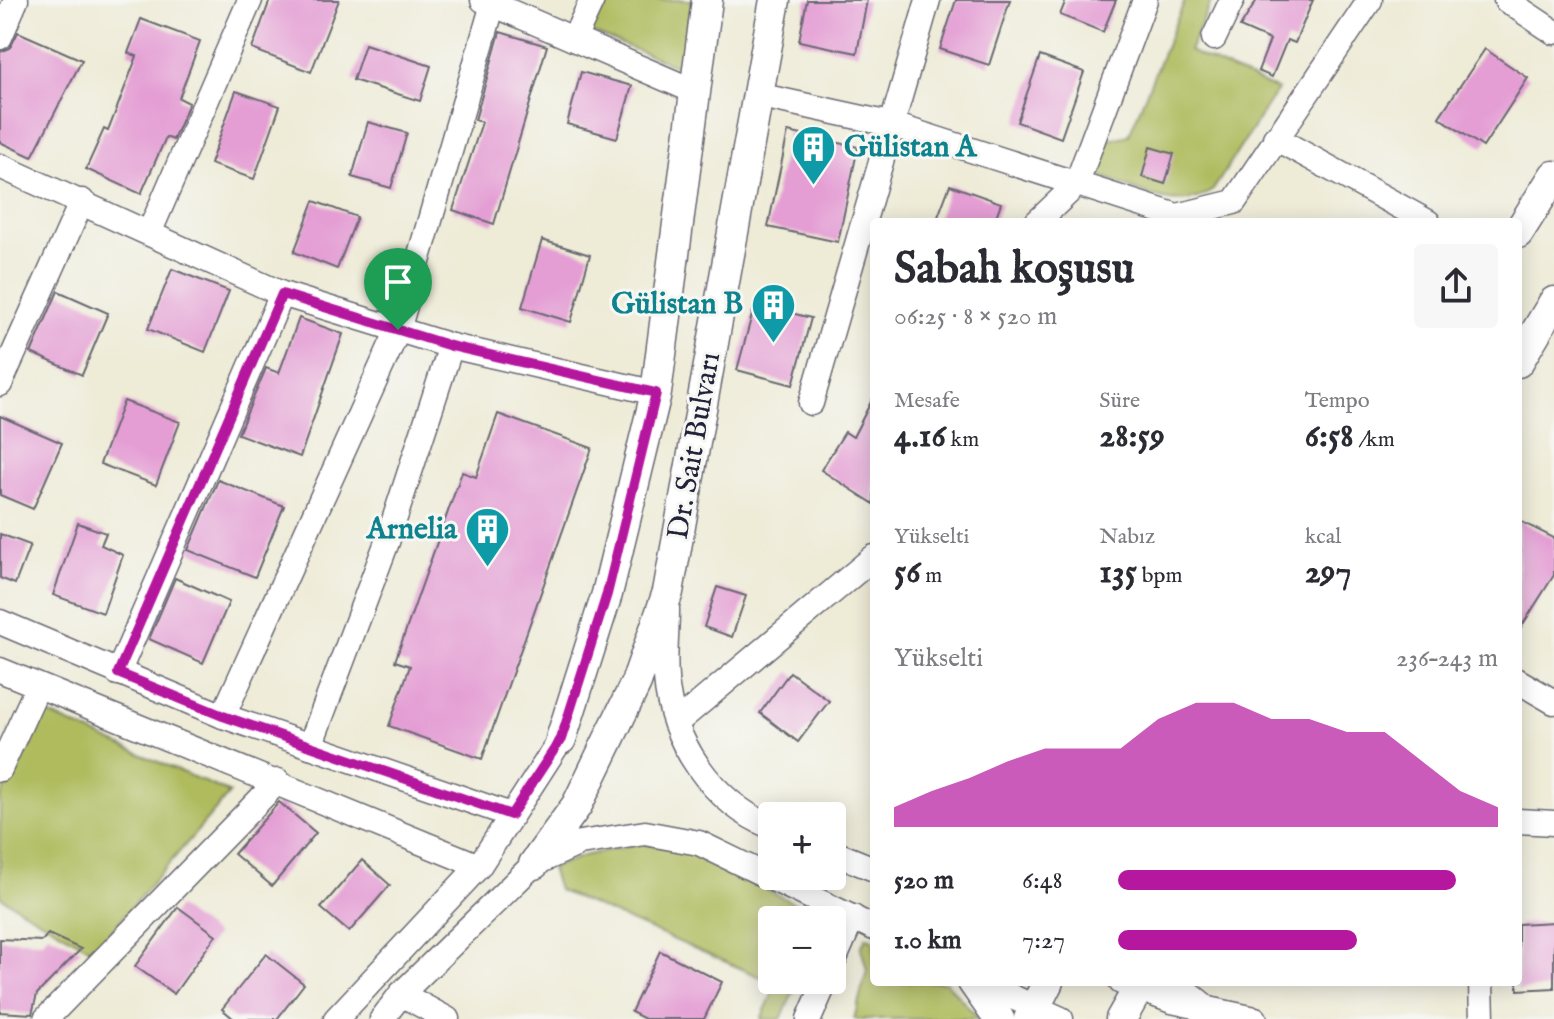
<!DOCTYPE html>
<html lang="tr">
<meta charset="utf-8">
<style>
:root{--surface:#fff;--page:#f7f7f7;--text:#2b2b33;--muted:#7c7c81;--accent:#b5179e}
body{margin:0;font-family:"IM FELL English",serif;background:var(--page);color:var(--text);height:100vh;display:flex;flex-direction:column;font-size:30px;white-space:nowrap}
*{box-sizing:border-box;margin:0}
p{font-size:26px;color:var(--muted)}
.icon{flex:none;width:44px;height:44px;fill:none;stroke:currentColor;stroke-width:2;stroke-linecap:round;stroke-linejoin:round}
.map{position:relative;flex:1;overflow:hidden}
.drawer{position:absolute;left:870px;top:218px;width:652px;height:768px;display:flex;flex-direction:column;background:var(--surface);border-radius:8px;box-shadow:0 4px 20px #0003}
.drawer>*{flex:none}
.buttons{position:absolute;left:758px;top:802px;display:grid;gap:16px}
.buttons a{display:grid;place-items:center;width:88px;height:88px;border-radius:8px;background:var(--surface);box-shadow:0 4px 20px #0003;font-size:40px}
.pin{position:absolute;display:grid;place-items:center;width:68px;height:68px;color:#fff;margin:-82px -34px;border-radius:50% 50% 50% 0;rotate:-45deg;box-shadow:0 0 8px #0007}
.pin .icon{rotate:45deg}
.round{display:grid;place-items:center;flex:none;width:84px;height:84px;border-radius:8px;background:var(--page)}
.overview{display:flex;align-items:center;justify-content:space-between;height:136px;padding:0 24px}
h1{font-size:44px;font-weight:800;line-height:60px}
.stats{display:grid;grid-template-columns:repeat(3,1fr);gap:12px;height:136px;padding:8px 24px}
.stats div{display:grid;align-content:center}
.stats b{font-size:34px;font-weight:800}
.stats small{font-size:22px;font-weight:400}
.stats p{font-size:22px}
.chart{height:224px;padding:16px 24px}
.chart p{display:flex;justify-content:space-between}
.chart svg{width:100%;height:144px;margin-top:8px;fill:var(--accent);opacity:.7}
ul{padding:0 24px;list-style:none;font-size:26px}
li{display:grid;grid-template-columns:128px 96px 1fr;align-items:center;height:60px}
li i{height:20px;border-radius:10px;background:var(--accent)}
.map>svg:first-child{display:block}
</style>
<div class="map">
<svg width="1554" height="1019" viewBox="0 0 1554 1019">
<rect width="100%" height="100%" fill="#f6f6f2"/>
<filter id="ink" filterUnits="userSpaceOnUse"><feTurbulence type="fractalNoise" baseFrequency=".0125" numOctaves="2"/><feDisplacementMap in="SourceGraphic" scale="16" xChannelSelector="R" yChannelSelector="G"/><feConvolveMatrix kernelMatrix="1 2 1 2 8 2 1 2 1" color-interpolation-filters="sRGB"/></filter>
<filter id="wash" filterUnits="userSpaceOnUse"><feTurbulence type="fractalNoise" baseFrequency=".006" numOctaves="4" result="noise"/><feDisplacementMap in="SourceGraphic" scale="32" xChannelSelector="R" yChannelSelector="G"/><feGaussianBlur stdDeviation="1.8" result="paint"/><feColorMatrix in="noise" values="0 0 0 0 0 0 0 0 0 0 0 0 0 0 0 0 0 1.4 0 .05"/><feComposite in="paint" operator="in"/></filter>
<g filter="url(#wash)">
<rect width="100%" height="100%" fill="#eeebd7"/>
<g fill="#afbb5d" stroke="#686e4c" stroke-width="2">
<polygon points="601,0 693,0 680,67 587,31"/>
<path d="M1185,0H1212L1189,51L1277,90L1213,190C1178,216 1134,188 1097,174L1109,140L1129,135Z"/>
<polygon points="41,711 230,793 94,951 0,897 0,799"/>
<polygon points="641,843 690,851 814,913 813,920 772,920 772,980 799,980 781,1019 761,1019 777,984 558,890 551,868 583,856"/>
<polygon points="866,937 874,941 874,982 946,982 979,1019 854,1019 867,970 861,948"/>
</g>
<g id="blocks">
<g fill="#e49ed4">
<polygon points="270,0 339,0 311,72 252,49"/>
<polygon points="807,0 867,0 857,53 799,41"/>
<polygon points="956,0 1010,0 989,65 940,49"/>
<polygon points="1066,0 1116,0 1103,32 1060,15"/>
<polygon points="1257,0 1313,0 1295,43 1287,40 1272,77 1258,71 1270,40 1240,27"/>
<polygon points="141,19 200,41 179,98 189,103 173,140 166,137 141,194 86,169 104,129 108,131 137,56 128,53"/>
<polygon points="18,32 82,60 32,157 0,142 0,52 10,48"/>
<polygon points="500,32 547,46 494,224 453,210 482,122 475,120"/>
<polygon points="365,44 431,66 420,101 353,80"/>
<polygon points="1485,49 1528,78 1483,147 1439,117"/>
<polygon points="1040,56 1084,72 1061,138 1017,122"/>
<polygon points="581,72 632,86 617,138 567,124"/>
<polygon points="236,91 280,106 254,179 210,164"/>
<polygon points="368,122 407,133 391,188 352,177"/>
<polygon points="788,132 858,147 838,242 768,227"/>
<polygon points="1150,147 1174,154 1165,184 1142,177"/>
<polygon points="950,185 1001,203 994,222 936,222"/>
<polygon points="314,201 357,217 337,269 294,252"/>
<polygon points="542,240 590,255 571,322 522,307"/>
<polygon points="172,269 229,291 205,352 148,329"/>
<polygon points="58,291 108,313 82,375 31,353"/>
<polygon points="755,304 811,318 793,385 737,370"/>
<polygon points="299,318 343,334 300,457 238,434 266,368 279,373"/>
<polygon points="874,396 874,504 821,470 845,432 853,437"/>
<polygon points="124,401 180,422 156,485 100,464"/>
<polygon points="498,414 592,448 482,759 389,726 410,666 395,661 462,472 476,477"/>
<polygon points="0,416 62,443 33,509 0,495"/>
<polygon points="218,480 284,506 255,577 188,550"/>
<polygon points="1518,520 1554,538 1554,575 1518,632"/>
<polygon points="78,523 106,533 101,545 123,555 103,613 53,595"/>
<polygon points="0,534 30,545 15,584 0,578"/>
<polygon points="175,578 229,602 203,663 149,639"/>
<polygon points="717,587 746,596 732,637 704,627"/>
<polygon points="790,672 829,701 798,742 760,713"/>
<polygon points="279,802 316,833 272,886 234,854"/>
<polygon points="362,860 390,885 349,932 321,908"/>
<polygon points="178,907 216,935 174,994 135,966"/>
<polygon points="1554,922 1554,988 1518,990 1518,924"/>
<polygon points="48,934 81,949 37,994 32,1014 0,1012 0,939 42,941"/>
<polygon points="660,951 722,982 704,1019 645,1019 631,1012"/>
<polygon points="266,954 304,984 277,1019 234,1019 222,1009"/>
</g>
</g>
</g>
<g filter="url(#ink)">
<use href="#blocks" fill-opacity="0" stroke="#696872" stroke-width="2"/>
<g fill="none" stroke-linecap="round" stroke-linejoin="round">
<defs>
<g id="minor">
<polyline points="483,0 696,92"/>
<polyline points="1506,0 1554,32"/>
<polyline points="0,37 16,0"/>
<polyline points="1214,38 1232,0"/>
<polyline points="574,39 592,0"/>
<polyline points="757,95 890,124 1177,216 1234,202 1370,0"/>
<polyline points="1275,138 1428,222"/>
<polyline points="0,166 282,294 451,346 656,393"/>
<polyline points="1037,222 1076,185 1145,0"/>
<polyline points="150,231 250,0"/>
<polyline points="0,384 82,201"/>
<polyline points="811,403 928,0"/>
<path d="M667,609C667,632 664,655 666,678C671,742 713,803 772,827"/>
<polyline points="0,622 223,716 511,815"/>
<polyline points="0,670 479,866"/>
<polyline points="118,673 282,294"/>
<polyline points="1518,681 1554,702"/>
<polyline points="223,716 398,330 493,4"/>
<polyline points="676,723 874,557"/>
<polyline points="310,746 387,542 451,346"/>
<polyline points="0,769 38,686"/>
<polyline points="1518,821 1554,823"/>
<polyline points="832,852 874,869"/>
<polyline points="832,965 853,917"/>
<polyline points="979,982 1061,1019"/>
<polyline points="1121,982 1172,1001 1255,1019"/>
<polyline points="1481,982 1482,1019"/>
<polyline points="401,994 447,1019"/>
<polyline points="46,1019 278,781"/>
<polyline points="336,1019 479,866 561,739"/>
<polyline points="382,1019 401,994 534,864 580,843 645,833 699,843 874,928"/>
<polyline points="809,1019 826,980"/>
</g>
<g id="major">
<polyline points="1518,233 1554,176"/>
<polyline points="1518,362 1554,302"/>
<polyline points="561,739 607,594 656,393 707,0"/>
<polyline points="534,864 577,805 636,683 668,592 775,0"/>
<polyline points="973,982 999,1019"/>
<polyline points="1170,982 1201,1007"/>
<polyline points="1029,1019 1048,982"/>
<polyline points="1121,1019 1142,982"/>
</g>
</defs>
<use href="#minor" stroke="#696872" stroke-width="27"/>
<use href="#major" stroke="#696872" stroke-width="33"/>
<use href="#minor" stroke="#fff" stroke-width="24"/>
<use href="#major" stroke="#fff" stroke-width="30"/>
</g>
</g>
<g fill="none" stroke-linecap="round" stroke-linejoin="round" filter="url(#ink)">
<defs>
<polygon id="route" points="282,294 451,346 656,393 607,594 561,739 511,815 223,716 118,673"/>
</defs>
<use href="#route" stroke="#fff" stroke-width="16"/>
<use href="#route" stroke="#b5179e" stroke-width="10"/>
</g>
<defs>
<symbol id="building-pin" viewBox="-11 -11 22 30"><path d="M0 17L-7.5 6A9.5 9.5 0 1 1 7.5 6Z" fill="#0f9aa8" stroke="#f6f6f2"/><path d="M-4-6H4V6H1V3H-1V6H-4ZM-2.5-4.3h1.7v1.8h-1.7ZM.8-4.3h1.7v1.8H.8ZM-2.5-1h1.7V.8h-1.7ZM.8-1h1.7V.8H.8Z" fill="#fff"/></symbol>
</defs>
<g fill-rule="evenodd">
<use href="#building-pin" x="788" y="122" width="51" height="69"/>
<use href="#building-pin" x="748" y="280" width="51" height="69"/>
<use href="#building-pin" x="462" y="504" width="51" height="69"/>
</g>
<g text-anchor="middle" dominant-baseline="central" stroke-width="6" stroke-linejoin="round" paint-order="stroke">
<g font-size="30" font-weight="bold" fill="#0d838f" stroke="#f6f6f2" text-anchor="end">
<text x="844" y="148" text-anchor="start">Gülistan A</text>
<text x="743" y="305">Gülistan B</text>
<text x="457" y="530">Arnelia</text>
</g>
<g font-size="30" fill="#22223b" stroke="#f6f6f2">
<text transform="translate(695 446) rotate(-80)">Dr. Sait Bulvarı</text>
</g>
</g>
</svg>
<div class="buttons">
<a>+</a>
<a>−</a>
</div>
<div class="pin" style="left:398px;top:330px;background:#1e9e55"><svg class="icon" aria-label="arrive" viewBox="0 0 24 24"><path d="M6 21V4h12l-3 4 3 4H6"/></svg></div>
<section class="drawer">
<div class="overview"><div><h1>Sabah koşusu</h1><p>06:25 · 8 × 520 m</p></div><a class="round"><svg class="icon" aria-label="share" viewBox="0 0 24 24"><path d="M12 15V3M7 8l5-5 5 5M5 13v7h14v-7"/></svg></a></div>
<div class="stats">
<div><p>Mesafe</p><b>4.16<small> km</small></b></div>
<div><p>Süre</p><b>28:59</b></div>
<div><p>Tempo</p><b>6:58<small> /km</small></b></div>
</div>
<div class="stats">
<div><p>Yükselti</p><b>56<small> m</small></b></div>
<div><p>Nabız</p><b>135<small> bpm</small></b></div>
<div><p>kcal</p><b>297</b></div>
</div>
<div class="chart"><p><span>Yükselti</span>236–243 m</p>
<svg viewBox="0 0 160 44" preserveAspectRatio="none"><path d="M0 44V38L10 33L20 29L30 24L40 20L50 20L60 20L70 11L80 6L90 6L100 11L110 11L120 15L130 15L140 24L150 33L160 38V44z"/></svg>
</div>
<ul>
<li><b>520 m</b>6:48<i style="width:89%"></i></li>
<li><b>1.0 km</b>7:27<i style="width:63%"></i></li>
</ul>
</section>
</div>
